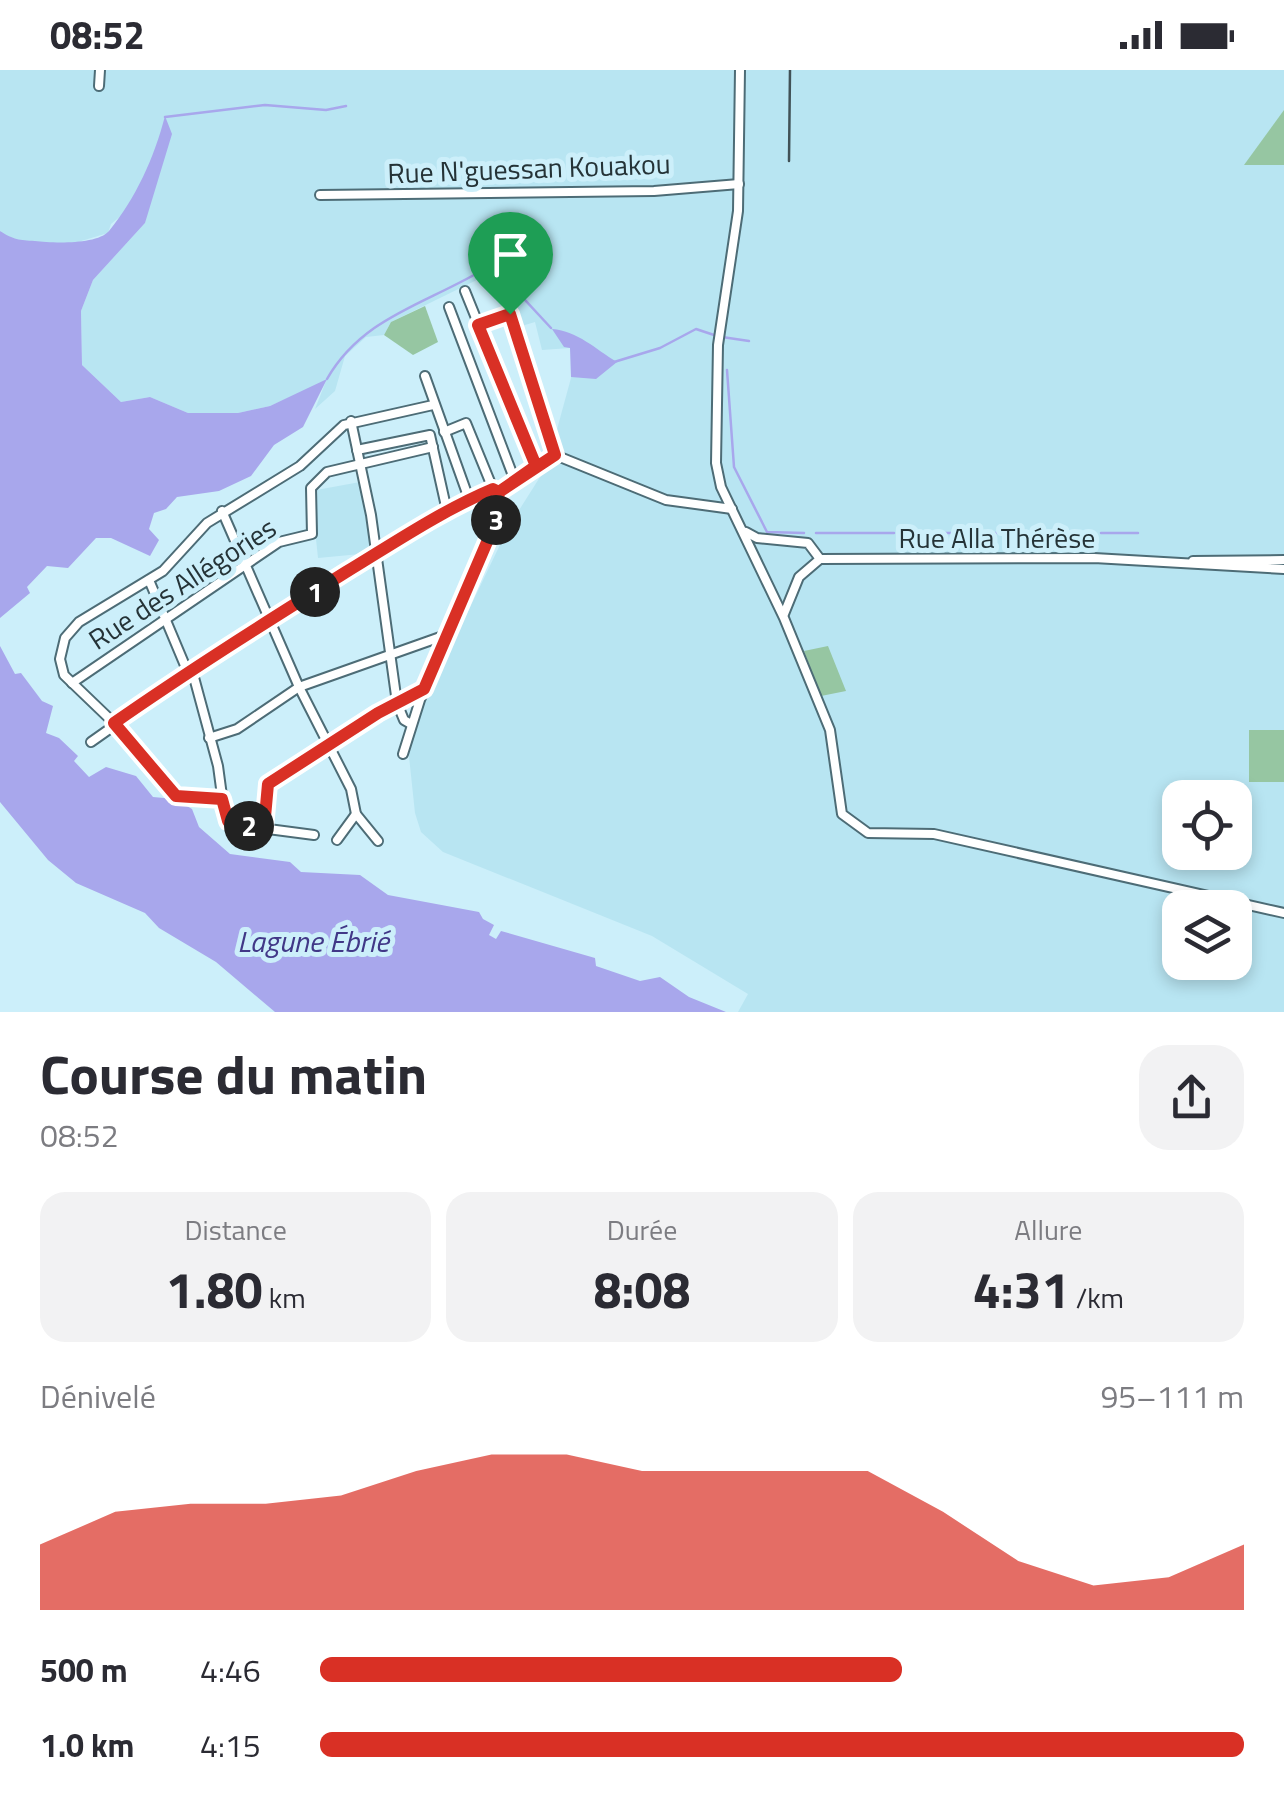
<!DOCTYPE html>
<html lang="fr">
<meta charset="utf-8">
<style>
:root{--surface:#fff;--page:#f2f2f3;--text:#2b2b33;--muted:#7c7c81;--accent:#d93025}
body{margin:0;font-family:"Titillium Web",sans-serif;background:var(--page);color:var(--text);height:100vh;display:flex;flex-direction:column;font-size:38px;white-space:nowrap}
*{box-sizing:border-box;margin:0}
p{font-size:32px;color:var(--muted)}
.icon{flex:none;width:55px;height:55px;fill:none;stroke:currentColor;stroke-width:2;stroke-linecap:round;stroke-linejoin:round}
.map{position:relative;height:942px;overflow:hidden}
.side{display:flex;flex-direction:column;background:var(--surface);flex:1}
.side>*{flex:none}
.fabs{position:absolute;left:1162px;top:710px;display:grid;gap:20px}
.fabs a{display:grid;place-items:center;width:90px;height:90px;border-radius:20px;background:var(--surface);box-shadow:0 5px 15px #0003;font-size:50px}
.pin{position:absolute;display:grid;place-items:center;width:85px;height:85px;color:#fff;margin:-102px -42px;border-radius:50% 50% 50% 0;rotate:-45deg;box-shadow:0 0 10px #0007}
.pin .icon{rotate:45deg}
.km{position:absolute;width:50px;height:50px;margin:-25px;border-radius:50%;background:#222;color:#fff;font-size:28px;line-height:50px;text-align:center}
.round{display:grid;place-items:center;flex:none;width:105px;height:105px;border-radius:30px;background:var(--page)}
.summary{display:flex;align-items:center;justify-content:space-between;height:170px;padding:0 40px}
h1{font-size:55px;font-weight:700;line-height:75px}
.figures{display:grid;grid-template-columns:repeat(3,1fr);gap:15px;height:170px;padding:10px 40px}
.figures div{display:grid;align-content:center;border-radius:25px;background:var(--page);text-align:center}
.figures b{font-size:50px;font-weight:700}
.figures small{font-size:28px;font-weight:400}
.figures p{font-size:28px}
.chart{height:280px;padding:20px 40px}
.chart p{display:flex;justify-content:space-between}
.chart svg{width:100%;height:180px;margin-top:10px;fill:var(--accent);opacity:.7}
ul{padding:0 40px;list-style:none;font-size:32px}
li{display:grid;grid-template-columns:160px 120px 1fr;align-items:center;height:75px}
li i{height:25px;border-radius:12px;background:var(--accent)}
.status{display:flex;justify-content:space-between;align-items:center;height:70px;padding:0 50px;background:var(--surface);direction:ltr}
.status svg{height:28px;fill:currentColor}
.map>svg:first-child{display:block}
</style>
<div class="status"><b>08:52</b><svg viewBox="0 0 49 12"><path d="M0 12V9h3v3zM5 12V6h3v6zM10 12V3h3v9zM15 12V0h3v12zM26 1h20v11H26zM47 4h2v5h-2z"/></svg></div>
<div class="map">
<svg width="1284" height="942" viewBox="0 0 1284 942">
<rect width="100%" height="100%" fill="#cceffa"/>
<g fill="#b8e5f2" fill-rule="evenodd">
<path d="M0,0H1284V942H738L748,924L652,866L443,782L421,762L415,743L408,677L414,654L509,456L547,396L574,297L570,278L542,280L535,252L515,258L491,203L391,252L384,265L366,267L345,286L335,321L315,339L326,311L270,336L238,343H188L150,327L121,332L82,295L81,241L93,210L145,153L162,57L158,79L128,140L111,154L108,163L68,175L15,172L0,161ZM1180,728H1235V782H1180ZM1180,838H1235V892H1180Z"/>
<polygon points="360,412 371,483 318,488 311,421"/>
</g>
<g fill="#96c6a2">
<polygon points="1284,40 1284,95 1244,95"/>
<polygon points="425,236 438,272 413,285 384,265 391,252"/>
<polygon points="828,576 846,621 821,626 804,581"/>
<rect x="1249" y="660" width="35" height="52"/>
</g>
<g fill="#a8a7ec">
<path d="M165,46L172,64L145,153L93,210L81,241L82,295L121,332L150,327L188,343H238L270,336L327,309L303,357L274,375L251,406L219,421L177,427L166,439L154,443L149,459L159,470L150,486L111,468H96L68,498L47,496L27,517L30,523L0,548V161C14,170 19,170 35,171C52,173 97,175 109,161C136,128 154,88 165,46Z"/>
<path d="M552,259C578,261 595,279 617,292L596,309L571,307L570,278L564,277Z"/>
<polygon points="0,576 15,604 21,603 42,631 53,636 46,663 59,668 78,686 74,691 89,707 106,697 136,706 153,727 175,729 192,739 199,757 230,784 290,792 301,802 360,805 388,825 479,842 483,849 494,855 489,865 496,869 501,861 595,888 596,896 640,911 660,907 689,927 726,942 275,942 216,892 159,858 145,843 76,813 48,790 0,732"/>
</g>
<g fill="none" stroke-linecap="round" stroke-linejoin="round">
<g stroke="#a8a7ec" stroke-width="2.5">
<polyline points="165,47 265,35 326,40 346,36"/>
<polyline points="722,267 749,271"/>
<polyline points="614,292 660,278 696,259 714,265"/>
<polyline points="727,300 734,397 767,462 804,463"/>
<path d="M327,309C362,248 423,235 481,201L501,204L551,258"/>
<polyline points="816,463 894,463"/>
<polyline points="914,463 1023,463"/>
<polyline points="1053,463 1090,463"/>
<polyline points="1101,463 1138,463"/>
</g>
<defs>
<g id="minor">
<polyline points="740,0 738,141 718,275 716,393 721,417 784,548 830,660 842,744 868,763 934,764 1284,843"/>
<polyline points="99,16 100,0"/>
<polyline points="320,125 654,121 739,114"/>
<polyline points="465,221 536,396"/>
<polyline points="449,237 515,411"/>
<polyline points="479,255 507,243 511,246 555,385"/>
<polyline points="425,306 469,429"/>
<polyline points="351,351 371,445 397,633 404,650 411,654"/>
<polyline points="444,362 466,353 493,419"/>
<polyline points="357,380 430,365 447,441"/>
<polyline points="222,441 299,617 351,719 356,744 378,771"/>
<polyline points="746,462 757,468 808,473 820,489"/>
<polyline points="1193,491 1284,490"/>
<polyline points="149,510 186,598 192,600 218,696 225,748 238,755 314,765"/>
<polyline points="784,544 799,507 820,489 1094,488 1284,499"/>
<polyline points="72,613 279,472 312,464 311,418 327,402 433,377"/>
<polyline points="209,668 237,659 299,617 446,565"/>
<polyline points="91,672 240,567 447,441 493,419 499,422"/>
<polyline points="403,684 420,630 496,451 499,422 555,385 666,430 732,439"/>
<polyline points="222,729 176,725 114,653 64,605 60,589 65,568 79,552 163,501 207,453 300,396 344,355 433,335"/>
<polyline points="264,759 268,713 378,643 425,619"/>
<polyline points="337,770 356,744"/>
</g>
</defs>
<use href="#minor" stroke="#4d6c76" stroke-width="12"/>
<use href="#minor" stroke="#fff" stroke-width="8"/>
<polyline stroke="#415257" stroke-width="2.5" points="789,91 790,0"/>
</g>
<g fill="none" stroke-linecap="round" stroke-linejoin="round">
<defs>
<path id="route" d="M510,244L555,385L499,422L493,419C441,441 394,473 346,502C268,551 190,600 114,653L176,726L222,729L228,751L264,758L268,714L378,643L424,619L496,451L499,422L536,396L478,255L510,244"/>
</defs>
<use href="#route" stroke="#fff" stroke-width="20"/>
<use href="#route" stroke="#d93025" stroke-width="12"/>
</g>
<g text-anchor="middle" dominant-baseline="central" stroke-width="10" stroke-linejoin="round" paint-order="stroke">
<g font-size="28" fill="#253337" stroke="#cceffa">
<text transform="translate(529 98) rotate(-2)">Rue N'guessan Kouakou</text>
<text x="997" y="467">Rue Alla Thérèse</text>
<text transform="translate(182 513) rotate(-33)">Rue des Allégories</text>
</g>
<g font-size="30" font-style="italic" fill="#413887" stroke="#cceffa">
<text x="313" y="871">Lagune Ébrié</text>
</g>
</g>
</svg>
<div class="fabs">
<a><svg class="icon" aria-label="locate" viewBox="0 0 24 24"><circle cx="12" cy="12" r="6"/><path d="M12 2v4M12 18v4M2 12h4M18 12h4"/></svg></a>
<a><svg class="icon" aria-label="layers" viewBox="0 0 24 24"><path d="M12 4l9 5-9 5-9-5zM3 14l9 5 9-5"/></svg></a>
</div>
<div class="pin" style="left:510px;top:244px;background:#1e9e55"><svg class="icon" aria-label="arrive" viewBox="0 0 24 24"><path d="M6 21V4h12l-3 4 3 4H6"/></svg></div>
<b class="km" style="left:315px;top:522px">1</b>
<b class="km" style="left:249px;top:756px">2</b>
<b class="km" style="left:496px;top:450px">3</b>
</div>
<section class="side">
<div class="summary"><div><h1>Course du matin</h1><p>08:52</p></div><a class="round"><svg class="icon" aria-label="share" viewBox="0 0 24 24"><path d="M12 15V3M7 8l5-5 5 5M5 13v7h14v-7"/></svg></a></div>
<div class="figures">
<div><p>Distance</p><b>1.80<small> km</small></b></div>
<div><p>Durée</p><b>8:08</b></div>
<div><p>Allure</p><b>4:31<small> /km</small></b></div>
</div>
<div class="chart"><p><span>Dénivelé</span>95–111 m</p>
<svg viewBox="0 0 160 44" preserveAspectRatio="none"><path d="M0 44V28L10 20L20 18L30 18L40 16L50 10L60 6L70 6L80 10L90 10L100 10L110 10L120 20L130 32L140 38L150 36L160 28V44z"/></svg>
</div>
<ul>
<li><b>500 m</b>4:46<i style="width:63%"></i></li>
<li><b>1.0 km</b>4:15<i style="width:100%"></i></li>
</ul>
</section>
